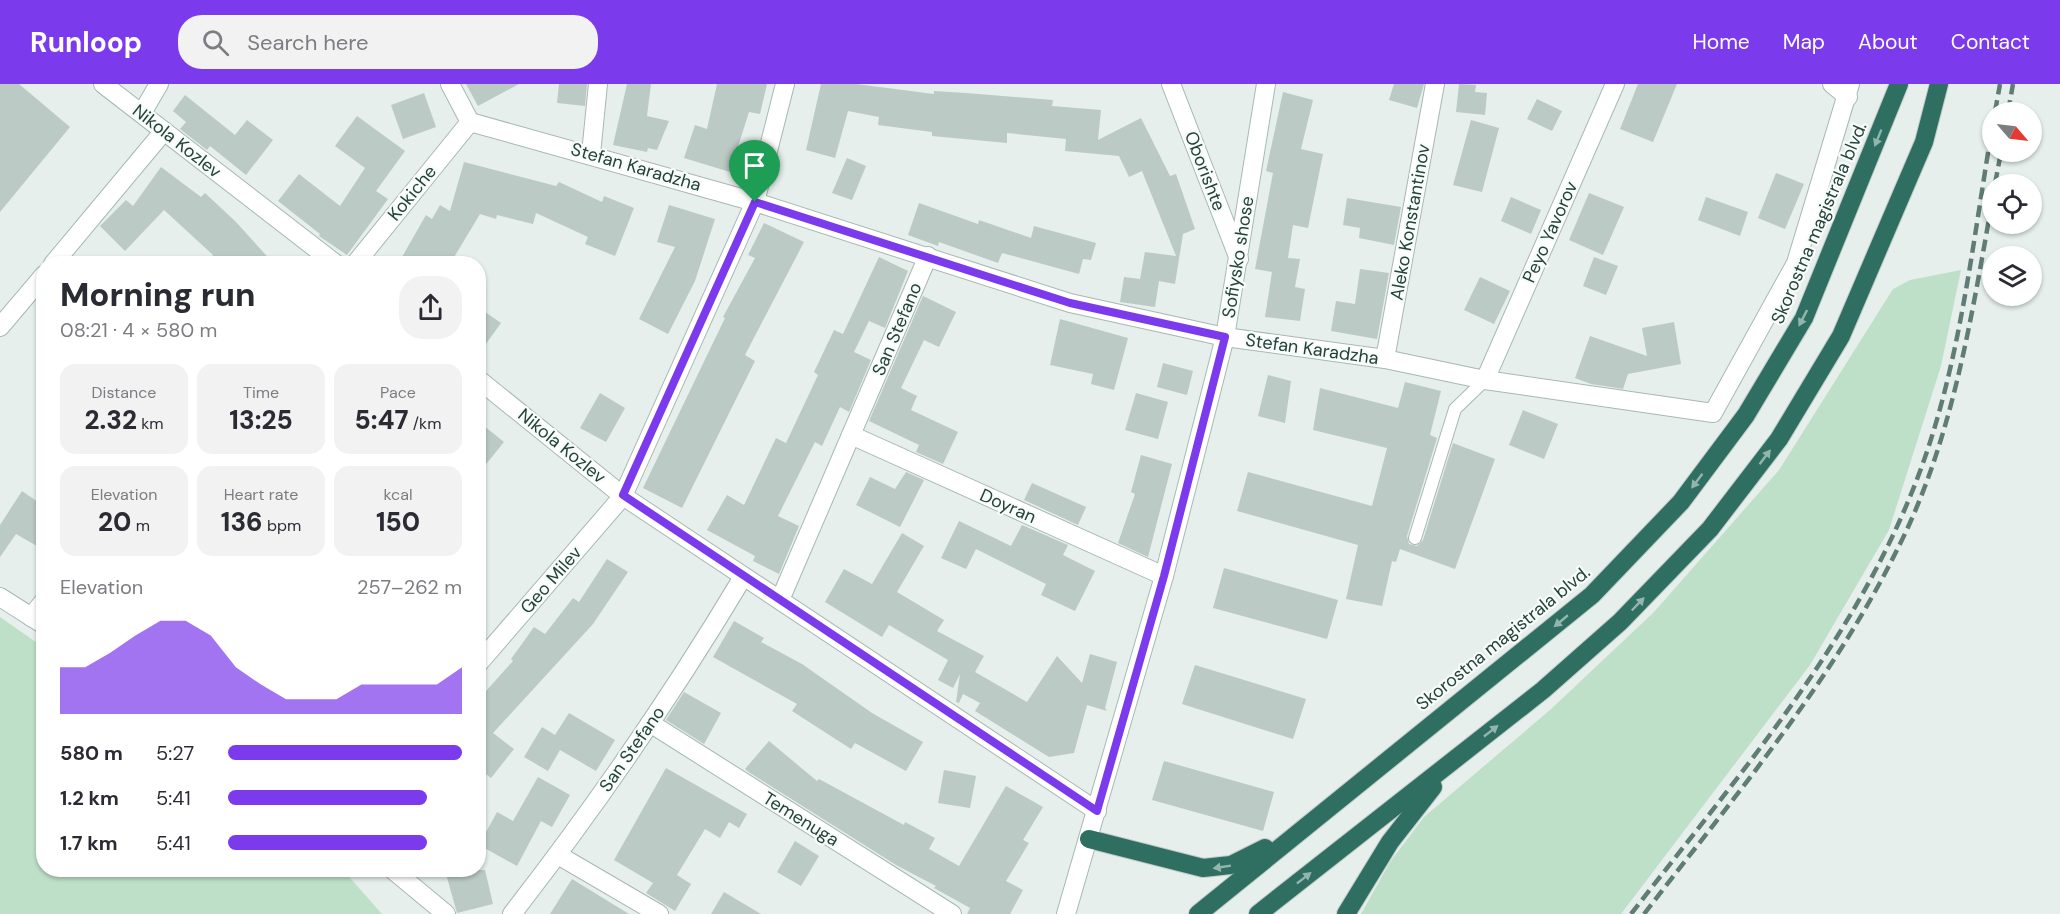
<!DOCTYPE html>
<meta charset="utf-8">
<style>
:root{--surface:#fff;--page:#f2f2f3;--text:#2b2b33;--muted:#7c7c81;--accent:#7c3aed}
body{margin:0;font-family:"DM Sans",sans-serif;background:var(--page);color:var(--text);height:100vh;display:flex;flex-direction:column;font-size:22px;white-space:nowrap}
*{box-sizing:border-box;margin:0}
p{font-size:20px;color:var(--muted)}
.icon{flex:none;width:33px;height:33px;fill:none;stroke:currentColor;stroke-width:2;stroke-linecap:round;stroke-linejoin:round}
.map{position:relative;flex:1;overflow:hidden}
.drawer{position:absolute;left:36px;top:172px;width:450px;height:621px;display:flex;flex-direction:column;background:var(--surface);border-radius:24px;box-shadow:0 2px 4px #0004}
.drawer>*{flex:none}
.needle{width:39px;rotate:118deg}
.controls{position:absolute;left:1982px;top:18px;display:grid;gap:12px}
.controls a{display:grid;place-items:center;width:60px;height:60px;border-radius:50%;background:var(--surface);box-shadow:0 2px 4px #0004;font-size:30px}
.pin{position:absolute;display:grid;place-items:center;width:51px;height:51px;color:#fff;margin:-62px -26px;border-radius:50% 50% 50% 0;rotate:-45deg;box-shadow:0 0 6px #0007}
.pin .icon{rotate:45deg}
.round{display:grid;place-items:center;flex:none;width:63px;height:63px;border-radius:24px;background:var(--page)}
.headline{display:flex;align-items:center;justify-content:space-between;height:102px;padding:0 24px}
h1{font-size:33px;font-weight:800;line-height:45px}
.stats{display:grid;grid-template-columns:repeat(3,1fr);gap:9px;height:102px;padding:6px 24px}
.stats div{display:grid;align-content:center;border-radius:15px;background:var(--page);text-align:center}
.stats b{font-size:26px;font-weight:800}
.stats small{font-size:16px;font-weight:400}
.stats p{font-size:16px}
.chart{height:168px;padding:12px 24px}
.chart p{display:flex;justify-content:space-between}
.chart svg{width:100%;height:108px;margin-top:6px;fill:var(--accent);opacity:.7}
ul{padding:0 24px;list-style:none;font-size:20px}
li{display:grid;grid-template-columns:96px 72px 1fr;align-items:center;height:45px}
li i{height:15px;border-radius:8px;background:var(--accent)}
header{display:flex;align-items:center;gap:36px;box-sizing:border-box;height:84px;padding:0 30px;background:var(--accent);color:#fff}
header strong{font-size:28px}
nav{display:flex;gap:33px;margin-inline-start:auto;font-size:21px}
.search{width:420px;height:54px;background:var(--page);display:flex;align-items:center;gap:15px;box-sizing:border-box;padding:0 21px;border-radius:24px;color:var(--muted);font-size:22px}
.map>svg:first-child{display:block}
</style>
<header>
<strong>Runloop</strong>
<div class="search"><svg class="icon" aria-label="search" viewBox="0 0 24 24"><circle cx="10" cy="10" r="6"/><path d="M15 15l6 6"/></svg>Search here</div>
<nav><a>Home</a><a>Map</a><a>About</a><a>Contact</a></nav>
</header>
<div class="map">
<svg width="2060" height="830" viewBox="0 0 2060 830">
<rect width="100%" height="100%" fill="#e6efeb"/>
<g fill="#bfe0c8">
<polygon points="1961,186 1941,282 1889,446 1810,581 1621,830 1361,830 1390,778 1424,733 1550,626 1654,528 1779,386 1893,205 1910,196"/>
<polygon points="0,533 43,563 44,786 343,786 382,830 0,830"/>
</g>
<g fill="#bbcac4">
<polygon points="0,0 19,0 70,43 0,128"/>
<polygon points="466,0 519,0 478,22"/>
<polygon points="559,0 587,0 585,22 557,19"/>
<polygon points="627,0 651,0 647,32 669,37 657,66 648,64 647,68 613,61"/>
<polygon points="717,0 767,0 760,30 749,28 730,88 684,74 695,41 707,45"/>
<polygon points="821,0 856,0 934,10 934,7 966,9 1053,16 1052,22 1101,26 1098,56 1141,34 1170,92 1176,90 1195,145 1183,150 1175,200 1159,197 1155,223 1120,218 1124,193 1140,195 1145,168 1176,172 1142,87 1129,93 1119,72 1065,67 1066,55 1007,49 1007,59 932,52 932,48 878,41 879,33 848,27 835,74 806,66"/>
<polygon points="1394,0 1424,0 1417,24 1389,16"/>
<polygon points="1459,0 1476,1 1475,8 1487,9 1485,31 1456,28"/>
<polygon points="1638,0 1677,0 1653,58 1620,45"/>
<polygon points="1283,8 1313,16 1301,65 1323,70 1308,144 1293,141 1288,174 1300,175 1295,203 1305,205 1300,237 1265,233 1272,188 1255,185 1273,89 1266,87"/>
<polygon points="424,9 436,43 403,55 391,21"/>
<polygon points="185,11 235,51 247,36 273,56 246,91 210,62 207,66 180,45 186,38 173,27"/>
<polygon points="1537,15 1562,27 1552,47 1527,35"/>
<polygon points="357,32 405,67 376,107 388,115 347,171 319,152 320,150 278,117 299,90 340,122 365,84 335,62"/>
<polygon points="1471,36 1499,44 1482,108 1453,101"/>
<polygon points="847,74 866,82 852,116 832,109"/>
<polygon points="464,78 556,102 559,98 602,118 604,112 634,124 615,172 585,160 588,153 536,129 533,140 497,131 496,135 480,130 450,180 398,180 426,131 432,135 440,121 450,127"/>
<polygon points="161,83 201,113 205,109 236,138 274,180 205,180 213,171 164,126 125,167 100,142 126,116 133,122"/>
<polygon points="1776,89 1804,100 1785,145 1758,134"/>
<polygon points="1589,109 1624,123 1603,171 1569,156"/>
<polygon points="1511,113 1541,126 1531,150 1501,137"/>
<polygon points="1706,113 1748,128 1740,152 1698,136"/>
<polygon points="1347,114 1401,123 1394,161 1359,154 1360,144 1343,141"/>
<polygon points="919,119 978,140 979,136 1031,154 1034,142 1096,159 1091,176 1083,175 1079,190 1002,169 998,179 939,158 938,162 908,151"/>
<polygon points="669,121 715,135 695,197 668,250 639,235 675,163 657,158"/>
<polygon points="764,139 804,158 745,271 755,277 682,424 643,404 725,234 723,233 755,174 748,171"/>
<polygon points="879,173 908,187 885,244 869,237 854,268 871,276 849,328 840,323 822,362 815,358 778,432 799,442 779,490 753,477 755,472 707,446 727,411 744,421 776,354 786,359 818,291 814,288 834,246 843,250"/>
<polygon points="1594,173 1618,182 1606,211 1583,202"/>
<polygon points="1360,185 1389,189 1377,255 1331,247 1336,217 1355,220"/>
<polygon points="1480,193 1510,207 1494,240 1464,226"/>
<polygon points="923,212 956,228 939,263 924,256 901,304 917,312 911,326 958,348 943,380 916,368 919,361 869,337"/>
<polygon points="478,223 501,239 478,271"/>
<polygon points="1060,235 1128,254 1114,306 1091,300 1093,290 1050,281"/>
<polygon points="1674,238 1681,280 1628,290 1623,305 1591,300 1575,294 1590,252 1647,272 1642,244"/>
<polygon points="1163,279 1193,287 1187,311 1157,303"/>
<polygon points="1268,291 1291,297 1285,339 1258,332"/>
<polygon points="1405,298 1441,307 1430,351 1437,354 1407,452 1409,460 1417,462 1423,456 1453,359 1495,375 1455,485 1400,465 1396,478 1392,477 1382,522 1346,515 1358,461 1237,427 1248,388 1372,422 1387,364 1313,346 1320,304 1398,324"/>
<polygon points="600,309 625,324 606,358 580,344"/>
<polygon points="1136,309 1168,318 1158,355 1125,346"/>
<polygon points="1523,326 1558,340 1544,375 1509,361"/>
<polygon points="478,337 504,358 478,390"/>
<polygon points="1141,371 1172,380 1148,473 1118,459 1135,410 1131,408"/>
<polygon points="906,388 924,396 900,443 856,421 870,393 895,405"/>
<polygon points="1032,399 1086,423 1078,441 1024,416"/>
<polygon points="22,407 44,422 44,466 16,450 0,473 0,441"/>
<polygon points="959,437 1011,462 1022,441 1068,461 1063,471 1095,487 1075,527 1041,511 1046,500 976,465 966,485 941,474"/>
<polygon points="902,449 924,462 897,508 944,536 937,547 984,572 975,588 1027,618 1057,572 1082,599 1090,570 1117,578 1105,624 1107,627 1087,621 1074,669 1049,673 975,627 980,619 963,610 959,619 956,618 960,590 953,604 938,596 948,576 889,541 882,553 825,518 844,485 872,500"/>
<polygon points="607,475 628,488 593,540 493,649 514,665 491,694 478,684 478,616 513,577 511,575 534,543 545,550 573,514 579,518"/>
<polygon points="1224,484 1338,516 1327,555 1213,524"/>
<polygon points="734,537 764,554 761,558 802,580 872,629 923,658 906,687 855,659 851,665 792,627 797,620 713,573"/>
<polygon points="1195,581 1306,615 1293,655 1182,620"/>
<polygon points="684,608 721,629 704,660 666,636"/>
<polygon points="569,629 615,656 596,687 560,666 548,687 524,673 542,643 555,651"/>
<polygon points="769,657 817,697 819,695 904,741 905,738 935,754 929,765 959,782 1006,702 1043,723 1023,756 1029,759 1006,797 1023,806 1010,830 967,830 970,824 934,804 936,802 896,781 750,689 745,685"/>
<polygon points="1164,677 1274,708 1263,747 1152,716"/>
<polygon points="666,684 747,730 739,744 729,738 720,754 705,745 677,791 691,800 675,827 646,809 653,799 614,776"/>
<polygon points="944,686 976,692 970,724 938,719"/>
<polygon points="538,693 570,711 552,743 541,737 517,782 479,761 497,728 513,737"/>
<polygon points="795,757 819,772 801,802 777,788"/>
<polygon points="462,786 485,786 493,820 457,829 446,790"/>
<polygon points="572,795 629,830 550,830"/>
<polygon points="724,808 761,830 711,830"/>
</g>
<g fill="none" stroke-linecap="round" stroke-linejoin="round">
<defs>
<polyline id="lane" points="1415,454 1455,325 1485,296"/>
<g id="street">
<polyline points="103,0 336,180"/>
<polyline points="450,0 470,38"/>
<polyline points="1171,0 1239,175"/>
<polyline points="1832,0 1848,13"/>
<polyline points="142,29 159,0"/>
<polyline points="470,38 755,118 1070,219 1225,253 1385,275 1485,296 1713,329 1796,179 1850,0"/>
<polyline points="591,70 598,0"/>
<polyline points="53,180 164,47"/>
<polyline points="355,180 470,38"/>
<polyline points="0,243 44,191"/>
<polyline points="1385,275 1435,0"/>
<polyline points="478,295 623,412 1097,727"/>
<polyline points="1485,296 1615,0"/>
<polyline points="851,351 1164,492"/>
<polyline points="0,513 44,541"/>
<polyline points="780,516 928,172"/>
<polyline points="31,533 44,517"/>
<polyline points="478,580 623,412 755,118 785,0"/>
<polyline points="650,639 952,830"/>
<polyline points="558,771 659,830"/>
<polyline points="393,786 446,830"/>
<path d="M512,830C596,722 673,610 743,493"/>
</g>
<polyline id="secondary" points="1066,830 1164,492 1225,253 1266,0"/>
<g id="highway">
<polyline points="1089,755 1203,784 1231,781 1265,764"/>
<polyline points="1198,830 1592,511 1681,418 1746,331 1804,234 1899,0"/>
<polyline points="1258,830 1543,606 1620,538 1710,445 1779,355 1841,252 1924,58 1939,0"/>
<polyline points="1346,830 1390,758 1433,703"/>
</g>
</defs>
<use href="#lane" stroke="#a8b8b2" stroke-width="14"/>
<use href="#street" stroke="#a8b8b2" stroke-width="20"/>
<use href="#secondary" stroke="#a4bbb3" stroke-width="20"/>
<use href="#highway" stroke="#c2cac8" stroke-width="20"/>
<use href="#lane" stroke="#fff" stroke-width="12"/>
<use href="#street" stroke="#fff" stroke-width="18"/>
<use href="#secondary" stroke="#fff" stroke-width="18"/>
<use href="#highway" stroke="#2f6f62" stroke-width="18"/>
<g stroke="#5f7d75" stroke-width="4.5" stroke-dasharray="12 6" stroke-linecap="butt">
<polyline points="1995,28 2000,0"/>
<polyline points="2008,28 2013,0"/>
<polyline points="1995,100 2001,68"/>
<path d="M1631,830C1741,688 1862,550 1923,379C1961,272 1973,156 1992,45"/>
<path d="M1644,830C1734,713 1831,599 1897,466C1952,358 1971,236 1992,118"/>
</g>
</g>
<defs><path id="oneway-solid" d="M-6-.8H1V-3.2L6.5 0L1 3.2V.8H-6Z" transform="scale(1.5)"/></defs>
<g fill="#93b5ae">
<use href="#oneway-solid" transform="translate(1878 54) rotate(112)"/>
<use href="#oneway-solid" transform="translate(1803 234) rotate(117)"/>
<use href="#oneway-solid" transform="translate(1765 373) rotate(-53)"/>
<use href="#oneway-solid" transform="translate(1697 397) rotate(127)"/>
<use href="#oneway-solid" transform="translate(1638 520) rotate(-46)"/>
<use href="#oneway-solid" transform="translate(1561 537) rotate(140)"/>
<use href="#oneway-solid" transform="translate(1491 647) rotate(-38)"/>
<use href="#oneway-solid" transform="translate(1222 783) rotate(171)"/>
<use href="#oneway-solid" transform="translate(1304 794) rotate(-38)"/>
</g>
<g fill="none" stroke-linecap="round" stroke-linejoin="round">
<defs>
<polygon id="route" points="755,118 1070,219 1225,253 1164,492 1097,727 623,411"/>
</defs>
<use href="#route" stroke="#fff" stroke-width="12"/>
<use href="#route" stroke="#7c3aed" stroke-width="8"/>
</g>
<g text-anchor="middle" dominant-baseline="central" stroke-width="4.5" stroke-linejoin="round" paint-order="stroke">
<g font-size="18" fill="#24423a" stroke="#f7fbf9">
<text transform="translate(177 57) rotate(38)">Nikola Kozlev</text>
<text transform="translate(636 83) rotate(16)">Stefan Karadzha</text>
<text transform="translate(1205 87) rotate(69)">Oborishte</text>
<text transform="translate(412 109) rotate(-51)">Kokiche</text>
<text transform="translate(1410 138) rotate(-80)">Aleko Konstantinov</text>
<text transform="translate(1819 139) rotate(-67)">Skorostna magistrala blvd.</text>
<text transform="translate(1550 148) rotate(-66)">Peyo Yavorov</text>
<text transform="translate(1238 173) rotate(-81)">Sofiysko shose</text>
<text transform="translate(897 245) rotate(-67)">San Stefano</text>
<text transform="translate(1312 265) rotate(8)">Stefan Karadzha</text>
<text transform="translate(562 362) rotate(39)">Nikola Kozlev</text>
<text transform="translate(1008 422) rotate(24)">Doyran</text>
<text transform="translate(551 496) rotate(-49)">Geo Milev</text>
<text transform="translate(1503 554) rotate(-39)">Skorostna magistrala blvd.</text>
<text transform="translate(632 665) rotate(-55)">San Stefano</text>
<text transform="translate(801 735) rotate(32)">Temenuga</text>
</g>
</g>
</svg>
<div class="controls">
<a><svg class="needle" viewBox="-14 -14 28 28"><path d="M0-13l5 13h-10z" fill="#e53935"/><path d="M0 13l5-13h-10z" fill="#7c7c81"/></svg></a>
<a><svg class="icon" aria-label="locate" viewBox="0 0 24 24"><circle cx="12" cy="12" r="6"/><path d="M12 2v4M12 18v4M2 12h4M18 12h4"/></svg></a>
<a><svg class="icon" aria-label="layers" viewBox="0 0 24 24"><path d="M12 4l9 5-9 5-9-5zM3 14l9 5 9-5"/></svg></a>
</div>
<div class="pin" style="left:755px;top:118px;background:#1e9e55"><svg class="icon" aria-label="arrive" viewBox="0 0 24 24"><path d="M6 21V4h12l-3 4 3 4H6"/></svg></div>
<section class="drawer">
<div class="headline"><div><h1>Morning run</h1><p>08:21 · 4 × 580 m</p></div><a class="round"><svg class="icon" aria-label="share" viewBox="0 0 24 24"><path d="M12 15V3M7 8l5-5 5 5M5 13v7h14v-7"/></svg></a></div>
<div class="stats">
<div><p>Distance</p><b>2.32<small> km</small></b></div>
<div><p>Time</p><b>13:25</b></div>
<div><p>Pace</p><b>5:47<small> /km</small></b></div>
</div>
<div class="stats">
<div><p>Elevation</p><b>20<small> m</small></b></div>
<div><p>Heart rate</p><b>136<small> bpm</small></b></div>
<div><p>kcal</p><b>150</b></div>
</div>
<div class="chart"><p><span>Elevation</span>257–262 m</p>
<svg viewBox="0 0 160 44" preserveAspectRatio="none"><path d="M0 44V25L10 25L20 19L30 12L40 6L50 6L60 12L70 25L80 32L90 38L100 38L110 38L120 32L130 32L140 32L150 32L160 25V44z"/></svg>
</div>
<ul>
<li><b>580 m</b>5:27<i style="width:100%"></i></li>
<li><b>1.2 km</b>5:41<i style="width:85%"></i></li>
<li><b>1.7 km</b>5:41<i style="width:85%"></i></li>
</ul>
</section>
</div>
